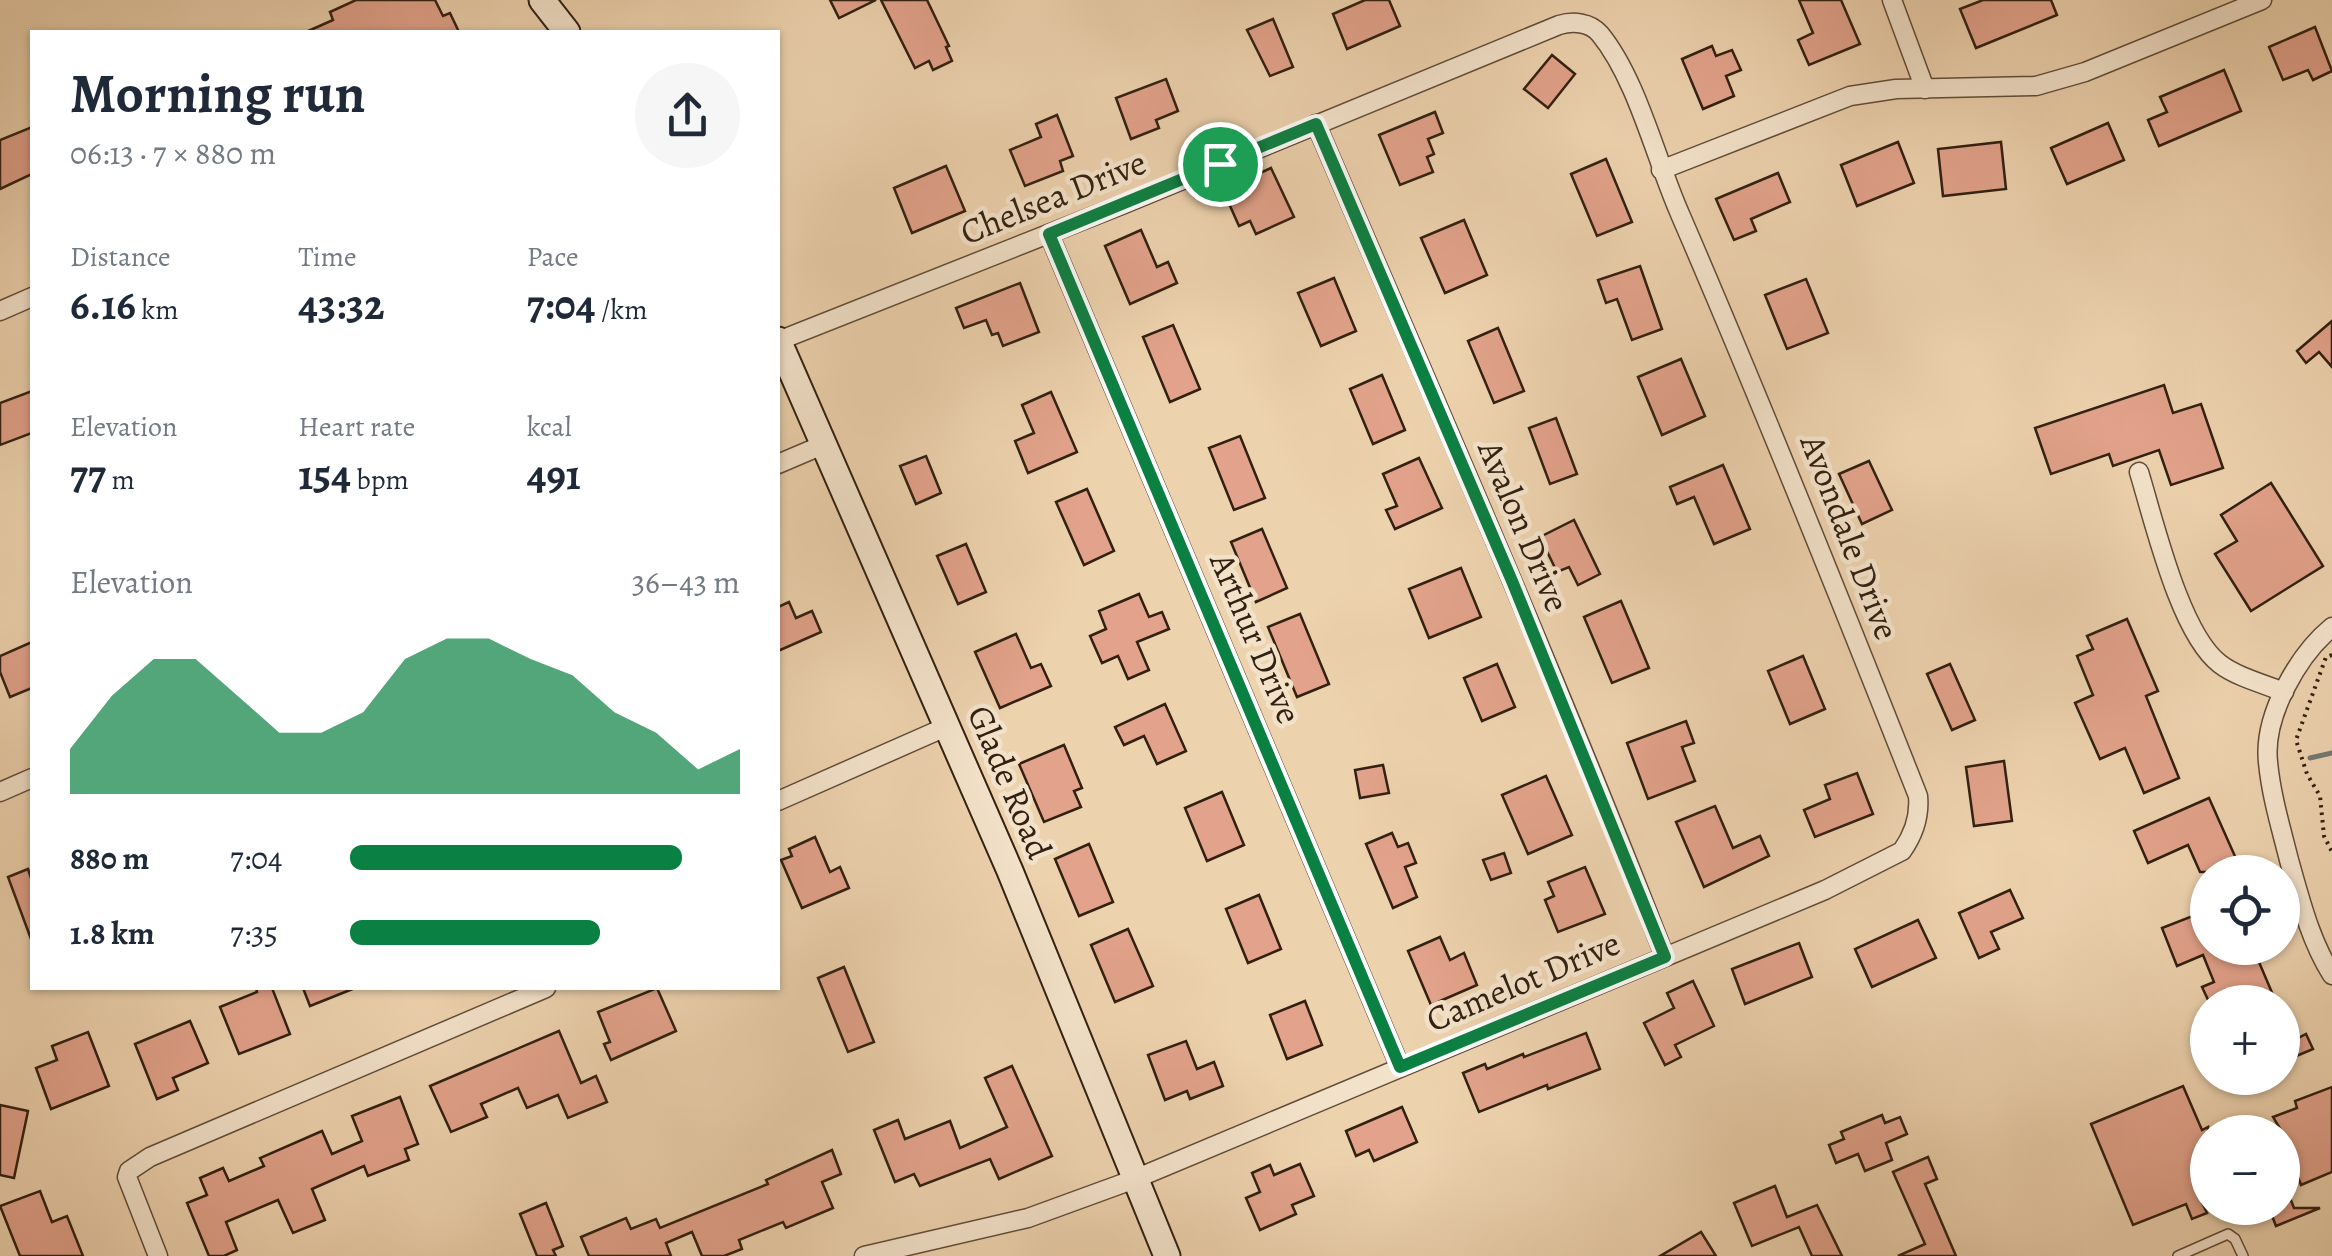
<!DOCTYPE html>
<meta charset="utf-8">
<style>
:root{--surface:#fff;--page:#f6f6f7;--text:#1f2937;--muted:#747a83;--accent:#0b8043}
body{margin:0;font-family:Alegreya,serif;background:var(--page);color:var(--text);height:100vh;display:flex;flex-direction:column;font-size:38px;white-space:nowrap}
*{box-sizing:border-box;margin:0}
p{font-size:32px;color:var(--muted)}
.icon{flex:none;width:55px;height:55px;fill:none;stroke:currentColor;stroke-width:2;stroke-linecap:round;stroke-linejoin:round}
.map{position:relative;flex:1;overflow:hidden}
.sheet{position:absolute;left:30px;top:30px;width:750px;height:960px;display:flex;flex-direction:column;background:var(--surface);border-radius:0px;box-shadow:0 2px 8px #0004}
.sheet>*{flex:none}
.buttons{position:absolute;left:2190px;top:855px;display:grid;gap:20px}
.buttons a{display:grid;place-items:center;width:110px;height:110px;border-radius:50%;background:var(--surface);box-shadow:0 2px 8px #0004;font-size:50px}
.pin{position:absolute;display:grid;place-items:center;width:85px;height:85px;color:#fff;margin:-42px;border:5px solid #fff;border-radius:50%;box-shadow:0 2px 10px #0007}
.round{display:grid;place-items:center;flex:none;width:105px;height:105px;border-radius:52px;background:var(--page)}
.headline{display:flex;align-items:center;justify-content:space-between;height:170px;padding:0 40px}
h1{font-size:55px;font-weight:600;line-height:75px}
.metrics{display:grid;grid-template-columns:repeat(3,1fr);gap:15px;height:170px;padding:10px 40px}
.metrics div{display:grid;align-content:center}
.metrics b{font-size:42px;font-weight:600}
.metrics small{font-size:28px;font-weight:400}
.metrics p{font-size:28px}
.chart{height:280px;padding:20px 40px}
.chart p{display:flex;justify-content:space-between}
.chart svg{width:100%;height:180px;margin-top:10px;fill:var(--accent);opacity:.7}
ul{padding:0 40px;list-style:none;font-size:32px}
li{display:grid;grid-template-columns:160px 120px 1fr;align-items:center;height:75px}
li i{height:25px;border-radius:12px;background:var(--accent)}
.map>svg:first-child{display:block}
</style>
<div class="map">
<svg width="2332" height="1256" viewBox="0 0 2332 1256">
<rect width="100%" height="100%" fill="#edd2ae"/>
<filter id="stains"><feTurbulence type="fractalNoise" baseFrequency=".002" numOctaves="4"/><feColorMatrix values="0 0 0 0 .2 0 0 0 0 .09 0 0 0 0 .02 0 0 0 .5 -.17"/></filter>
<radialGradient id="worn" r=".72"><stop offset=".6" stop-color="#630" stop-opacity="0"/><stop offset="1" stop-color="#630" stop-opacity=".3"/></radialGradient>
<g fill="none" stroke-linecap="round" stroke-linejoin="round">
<polyline stroke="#737973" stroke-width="5" points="2310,758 2332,753"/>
</g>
<g fill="#e2a28b" stroke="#322011" stroke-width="2.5">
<polygon points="356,0 435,0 443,16 450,13 459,32 306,32 333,20 330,12"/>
<polygon points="830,0 876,0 839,18"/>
<polygon points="881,0 927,0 949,46 946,47 952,61 933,70 929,61 915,68"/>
<polygon points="1365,0 1389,0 1400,26 1347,49 1333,14"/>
<polygon points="1799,0 1841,0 1860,44 1809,65 1798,40 1813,33"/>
<polygon points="1983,0 2051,0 2057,15 1976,48 1960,9"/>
<polygon points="1273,19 1293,67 1270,76 1247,30"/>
<polygon points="2315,27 2332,71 2313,80 2308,70 2283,80 2269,47"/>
<polygon points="1712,46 1716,56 1732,50 1741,70 1726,76 1734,96 1703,109 1682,59"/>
<polygon points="1552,55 1575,74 1548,108 1524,89"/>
<polygon points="2224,70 2241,111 2159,146 2148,120 2167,112 2160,97"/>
<polygon points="1166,79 1178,111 1156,120 1159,128 1131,139 1116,98"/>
<polygon points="1435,112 1443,133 1428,139 1434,154 1427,157 1433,172 1400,185 1379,135"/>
<polygon points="1057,115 1073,156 1060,161 1063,171 1025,186 1010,150 1041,137 1036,124"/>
<polygon points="2108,123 2124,160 2067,184 2051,148"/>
<polygon points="32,127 32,174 0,189 0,140"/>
<polygon points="1898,142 1914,183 1857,206 1841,165"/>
<polygon points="2001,142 2006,189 1943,196 1938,149"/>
<polygon points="1606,159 1632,222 1597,236 1571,174"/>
<polygon points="946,166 965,211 912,233 894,188"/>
<polygon points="1271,168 1294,217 1256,234 1250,221 1239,226 1223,190"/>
<polygon points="1778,173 1790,202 1751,219 1756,231 1734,240 1716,199"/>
<polygon points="1464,220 1487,275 1445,293 1421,238"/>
<polygon points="1141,230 1157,267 1168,262 1177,283 1130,304 1105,246"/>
<polygon points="1640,266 1662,329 1632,340 1617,299 1606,303 1598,280"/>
<polygon points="1334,278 1356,331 1321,346 1298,293"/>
<polygon points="1806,279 1828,333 1787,349 1765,295"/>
<polygon points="1020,283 1039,332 1003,346 998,333 992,335 986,320 964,328 956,308"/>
<polygon points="2332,321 2332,367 2319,352 2306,363 2297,351"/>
<polygon points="1173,325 1200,389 1170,402 1143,337"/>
<polygon points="1498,328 1524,391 1494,403 1468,341"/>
<polygon points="1681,359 1705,416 1662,435 1638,377"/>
<polygon points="1382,375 1405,430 1373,444 1350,389"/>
<polygon points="2164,385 2173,413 2201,404 2223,468 2171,485 2159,450 2113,466 2109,454 2051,474 2035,428"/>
<polygon points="32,391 32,433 0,445 0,403"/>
<polygon points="1051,392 1077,452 1028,473 1015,441 1034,433 1022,405"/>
<polygon points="1556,418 1577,474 1550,484 1529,428"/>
<polygon points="1240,436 1265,498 1234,510 1209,448"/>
<polygon points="926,456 941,493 916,504 900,466"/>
<polygon points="1419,458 1442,508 1395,529 1386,510 1397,506 1383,474"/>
<polygon points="1869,461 1892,510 1862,524 1839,474"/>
<polygon points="1723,465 1750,529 1714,544 1694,497 1677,504 1670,487"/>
<polygon points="2271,483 2323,566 2251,611 2215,554 2237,541 2221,515"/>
<polygon points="1087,489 1114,551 1084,565 1056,502"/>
<polygon points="1574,520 1600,574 1578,585 1569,567 1557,572 1540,537"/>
<polygon points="1262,529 1287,588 1256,602 1231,542"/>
<polygon points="966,544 986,592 958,604 937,556"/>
<polygon points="1461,568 1481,617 1429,638 1409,589"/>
<polygon points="1139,594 1149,617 1162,612 1169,629 1137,642 1149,670 1128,679 1118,656 1102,663 1090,636 1106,629 1099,611"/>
<polygon points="1621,601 1649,668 1612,683 1584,617"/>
<polygon points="789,602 796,618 812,611 821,632 778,651 778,607"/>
<polygon points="1300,614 1329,684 1297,697 1268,627"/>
<polygon points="2127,619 2158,691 2146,696 2179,778 2144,793 2125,748 2100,759 2075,703 2093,695 2077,656 2093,649 2087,636"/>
<polygon points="1016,634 1031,668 1041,664 1051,686 1000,708 975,652"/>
<polygon points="32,642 32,688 10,697 0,672 0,656"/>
<polygon points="1803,656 1825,709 1790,724 1768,671"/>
<polygon points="1497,664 1515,707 1482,721 1464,678"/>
<polygon points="1950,664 1975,720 1952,730 1927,674"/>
<polygon points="1165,704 1186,751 1157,764 1144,736 1124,745 1115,727"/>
<polygon points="1686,721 1694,743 1682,747 1695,781 1648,799 1627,743"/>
<polygon points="1064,745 1082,788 1074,791 1081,807 1044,822 1019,764"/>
<polygon points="2004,761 2012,821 1974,826 1966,767"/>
<polygon points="1383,765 1389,793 1360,798 1355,770"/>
<polygon points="1857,773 1873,814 1815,837 1804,810 1830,799 1825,785"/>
<polygon points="1546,776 1572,835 1528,854 1502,795"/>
<polygon points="1222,792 1244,845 1207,861 1185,808"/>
<polygon points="2209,798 2242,872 2200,872 2188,845 2148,863 2134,831"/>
<polygon points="1715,806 1733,848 1760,836 1769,856 1704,887 1676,822"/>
<polygon points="1392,833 1398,847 1408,843 1416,863 1405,867 1417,897 1393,908 1366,844"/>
<polygon points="815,837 830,872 840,867 849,888 802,908 781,860 792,856 789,849"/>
<polygon points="1089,844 1113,902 1079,916 1055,859"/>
<polygon points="1504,853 1511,873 1491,880 1483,860"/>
<polygon points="1585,867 1605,914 1558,932 1545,900 1554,896 1548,882"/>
<polygon points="28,869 32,881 31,939 8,877"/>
<polygon points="2010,890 2023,918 1991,932 1999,949 1979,958 1959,913"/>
<polygon points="1259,895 1281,949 1248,963 1226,909"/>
<polygon points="2208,910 2208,948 2253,948 2276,1002 2209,1002 2202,987 2214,982 2203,955 2177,966 2162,928"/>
<polygon points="1918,920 1936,958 1872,987 1855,949"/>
<polygon points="1128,929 1153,986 1115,1002 1091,945"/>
<polygon points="1440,937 1450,960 1464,953 1477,985 1431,1005 1408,951"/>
<polygon points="1799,943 1812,977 1745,1004 1732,969"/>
<polygon points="844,967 874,1042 848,1052 818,978"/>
<polygon points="1693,981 1714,1026 1675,1045 1681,1057 1665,1065 1644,1023 1674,1008 1667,993"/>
<polygon points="256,988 272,988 290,1034 239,1054 220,1007 257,992"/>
<polygon points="303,988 355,988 310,1006"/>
<polygon points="657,988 676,1031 611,1060 604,1044 610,1042 598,1012"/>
<polygon points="1305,1001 1322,1045 1287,1059 1270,1015"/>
<polygon points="2282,1003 2298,1038 2306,1034 2313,1049 2282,1062"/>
<polygon points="190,1021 208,1063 173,1078 178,1090 157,1099 135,1044"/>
<polygon points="559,1031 581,1083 596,1076 607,1102 568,1118 558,1095 527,1108 518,1088 481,1104 487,1117 451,1132 430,1086"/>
<polygon points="88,1032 109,1086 51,1109 36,1068 57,1060 52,1046"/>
<polygon points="1586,1033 1600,1069 1548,1089 1547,1085 1479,1112 1463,1073 1485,1064 1487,1069 1523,1054 1524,1057"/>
<polygon points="1186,1041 1197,1069 1214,1062 1223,1086 1190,1099 1187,1091 1165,1100 1148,1055"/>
<polygon points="1012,1066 1052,1156 999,1179 990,1159 920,1186 914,1174 895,1182 874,1130 898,1120 905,1139 950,1121 960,1148 1007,1127 985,1078"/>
<polygon points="2183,1086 2202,1130 2208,1127 2208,1192 2199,1196 2207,1213 2192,1219 2186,1204 2133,1225 2091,1124"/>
<polygon points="2332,1087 2332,1172 2301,1185 2282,1132 2273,1117 2297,1108 2295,1101"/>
<polygon points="400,1097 418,1144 405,1149 409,1160 368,1176 364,1166 312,1189 325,1220 293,1233 278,1200 226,1222 237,1250 224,1256 209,1256 187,1203 207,1195 200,1178 223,1168 229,1181 264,1166 260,1158 322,1131 332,1154 362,1141 352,1116"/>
<polygon points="0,1105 28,1111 14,1178 0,1175"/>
<polygon points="1402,1107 1417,1142 1374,1161 1369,1150 1356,1156 1346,1131"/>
<polygon points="1882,1115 1885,1123 1900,1117 1907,1134 1886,1143 1892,1160 1865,1171 1858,1154 1836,1163 1829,1145 1844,1139 1841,1132"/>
<polygon points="832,1150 841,1174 822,1182 833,1208 786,1228 783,1222 739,1240 742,1249 724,1256 702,1256 692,1232 666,1243 671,1256 589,1256 581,1237 626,1218 631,1229 656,1219 660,1228 768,1184 766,1180"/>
<polygon points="1928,1157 1937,1179 1925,1184 1956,1256 1898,1256 1925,1244 1893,1172"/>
<polygon points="1300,1164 1314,1196 1292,1205 1296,1214 1260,1230 1246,1198 1260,1192 1252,1173 1270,1165 1274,1175"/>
<polygon points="2283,1180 2294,1208 2320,1208 2276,1226 2269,1208 2282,1208"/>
<polygon points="1775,1186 1787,1217 1817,1205 1842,1256 1812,1256 1799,1227 1752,1246 1734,1203"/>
<polygon points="40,1191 52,1222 67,1216 83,1256 20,1256 0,1206"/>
<polygon points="546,1203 563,1246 553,1250 556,1256 537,1256 520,1214"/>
<polygon points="1701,1232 1716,1256 1660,1256"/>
</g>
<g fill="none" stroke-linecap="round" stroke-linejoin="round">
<defs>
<polyline id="lane" points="2178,1256 2228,1234 2235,1239 2243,1256"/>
<g id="street">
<polyline points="1892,0 1925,89"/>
<path d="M1316,124C1435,400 1556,676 1665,957"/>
<polyline points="1661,170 1850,96 1896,89 2036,86 2085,72 2262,0"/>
<polyline points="1049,234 1400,1067"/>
<polyline points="0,311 32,297"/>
<path d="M778,341L1124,204L1559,25C1573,21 1590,22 1600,34C1637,79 1656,160 1680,214C1763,406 1841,601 1918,796C1920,817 1914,834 1902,851L1825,890L1135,1179L1028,1218L864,1256"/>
<polyline points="778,464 825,444"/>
<path d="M2139,472C2154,521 2180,634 2220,664C2237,677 2264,684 2284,692"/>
<path d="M2332,627C2298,655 2263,716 2268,762C2271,795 2281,828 2289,860C2300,899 2310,940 2332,975"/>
<polyline points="0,792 32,778"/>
<polyline points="778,801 948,726"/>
<polyline points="158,1256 127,1177 129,1171 150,1157 546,988"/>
</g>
<g id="secondary">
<polyline points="542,0 567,32"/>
<polyline points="778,340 1010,871 1167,1256"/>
</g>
</defs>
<use href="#lane" stroke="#614c38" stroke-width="12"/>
<use href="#street" stroke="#614c38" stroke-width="21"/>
<use href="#secondary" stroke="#322011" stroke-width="29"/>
<polyline stroke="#322011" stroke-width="4" stroke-dasharray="2.5 5" stroke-linecap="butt" points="2332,655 2326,657 2296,740 2307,774 2320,796 2324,836 2332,852"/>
<use href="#lane" stroke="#f3e2ca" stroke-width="9"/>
<use href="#street" stroke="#f3e2ca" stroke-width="18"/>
<use href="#secondary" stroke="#f3e2ca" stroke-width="25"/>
</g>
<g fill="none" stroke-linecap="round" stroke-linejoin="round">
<defs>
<polygon id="route" points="1316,124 1512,581 1665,957 1400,1067 1049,234"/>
</defs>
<use href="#route" stroke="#fff" stroke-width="20"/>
<use href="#route" stroke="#0b8043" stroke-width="12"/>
</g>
<g text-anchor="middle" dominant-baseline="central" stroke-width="9" stroke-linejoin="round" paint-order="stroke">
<g font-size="35" fill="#322011" stroke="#f3e2ca">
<text transform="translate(1053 197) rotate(-22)">Chelsea Drive</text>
<text transform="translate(1524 526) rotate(67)">Avalon Drive</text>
<text transform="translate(1850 537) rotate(69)">Avondale Drive</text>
<text transform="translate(1256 638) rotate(67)">Arthur Drive</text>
<text transform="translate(1010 782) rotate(67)">Glade Road</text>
<text transform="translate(1523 981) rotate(-23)">Camelot Drive</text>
</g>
</g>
<rect width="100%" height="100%" filter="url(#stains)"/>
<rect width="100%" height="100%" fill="url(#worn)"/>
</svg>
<div class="buttons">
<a><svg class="icon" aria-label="locate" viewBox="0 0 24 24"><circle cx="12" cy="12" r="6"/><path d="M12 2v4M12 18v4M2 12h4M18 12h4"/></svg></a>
<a>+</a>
<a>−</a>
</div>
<div class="pin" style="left:1220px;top:164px;background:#1e9e55"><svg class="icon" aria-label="arrive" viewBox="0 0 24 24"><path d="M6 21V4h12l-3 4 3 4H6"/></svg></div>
<section class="sheet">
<div class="headline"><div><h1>Morning run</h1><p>06:13 · 7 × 880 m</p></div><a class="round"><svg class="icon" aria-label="share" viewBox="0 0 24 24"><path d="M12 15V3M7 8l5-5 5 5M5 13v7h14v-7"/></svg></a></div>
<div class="metrics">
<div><p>Distance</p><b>6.16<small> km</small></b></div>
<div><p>Time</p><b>43:32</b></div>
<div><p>Pace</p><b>7:04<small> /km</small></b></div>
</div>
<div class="metrics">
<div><p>Elevation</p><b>77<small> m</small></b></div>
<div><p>Heart rate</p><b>154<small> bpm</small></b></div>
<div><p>kcal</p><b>491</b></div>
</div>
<div class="chart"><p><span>Elevation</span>36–43 m</p>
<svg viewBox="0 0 160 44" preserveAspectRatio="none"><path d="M0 44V33L10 20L20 11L30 11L40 20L50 29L60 29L70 24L80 11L90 6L100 6L110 11L120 15L130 24L140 29L150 38L160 33V44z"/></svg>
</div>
<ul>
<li><b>880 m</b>7:04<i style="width:85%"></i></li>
<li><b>1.8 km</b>7:35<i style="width:64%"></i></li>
</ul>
</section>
</div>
